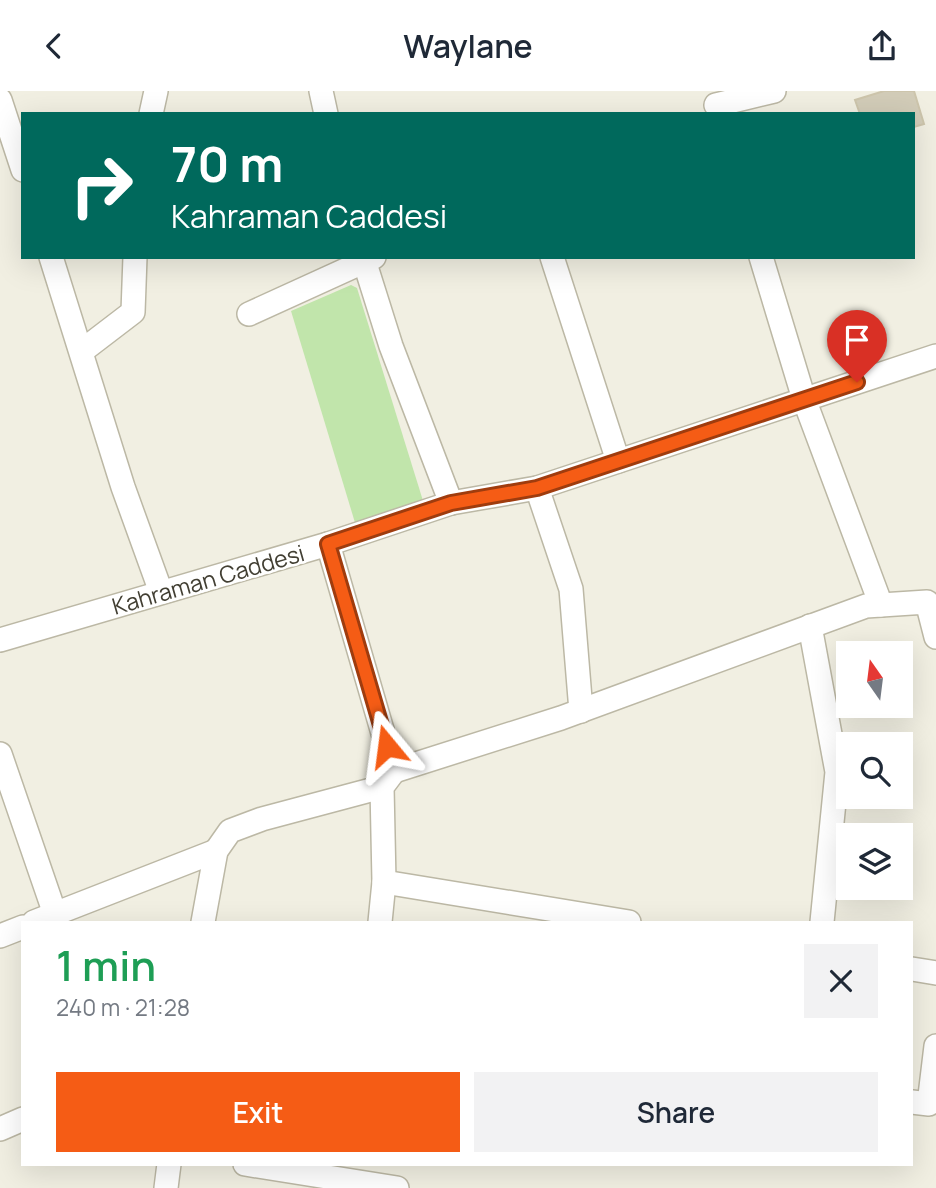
<!DOCTYPE html>
<meta charset="utf-8">
<style>
:root{--surface:#fff;--page:#f2f2f3;--text:#1f2937;--muted:#747a83;--accent:#f55c15}
body{margin:0;font-family:Manrope,sans-serif;background:var(--page);color:var(--text);height:100vh;display:flex;flex-direction:column;font-size:26px;white-space:nowrap}
*{box-sizing:border-box;margin:0}
p{font-size:23px;color:var(--muted)}
.icon{flex:none;width:38px;height:38px;fill:none;stroke:currentColor;stroke-width:2;stroke-linecap:round;stroke-linejoin:round}
.map{position:relative;flex:1;overflow:hidden}
.sheet{position:absolute;left:21px;top:830px;width:892px;height:245px;display:flex;flex-direction:column;background:var(--surface);border-radius:0px;box-shadow:0 7px 28px #0002}
.sheet>*{flex:none}
.banner{position:absolute;left:21px;top:21px;width:894px;height:147px;border-radius:0px;box-shadow:0 7px 28px #0002;background:#00695c;color:#fff;overflow:hidden}
.needle{width:46px;rotate:346deg}
.tools{position:absolute;left:836px;top:550px;display:grid;gap:14px}
.tools a{display:grid;place-items:center;width:77px;height:77px;border-radius:0px;background:var(--surface);box-shadow:0 7px 28px #0002;font-size:35px}
.pin{position:absolute;display:grid;place-items:center;width:60px;height:60px;color:#fff;margin:-72px -30px;border-radius:50% 50% 50% 0;rotate:-45deg;box-shadow:0 0 7px #0007}
.pin .icon{rotate:45deg}
.me{position:absolute;width:77px;margin:-38px;rotate:344deg;stroke-linejoin:round;filter:drop-shadow(0 0 5px #0008)}
.turn{display:flex;align-items:center;gap:24px;height:147px;padding:0 35px;font-size:32px}
.turn .icon{width:91px;height:91px;stroke-width:2.5}
.turn b{display:block;font-size:49px;line-height:60px}
.round{display:grid;place-items:center;flex:none;width:74px;height:74px;border-radius:0px;background:var(--page)}
.headline{display:flex;align-items:center;justify-content:space-between;height:119px;padding:0 35px}
h1{font-size:42px;font-weight:600;line-height:52px;color:#1e9e55}
.cta{display:flex;gap:14px;margin-top:auto;padding:14px 35px}
.cta a{flex:1;height:80px;border-radius:0px;background:var(--accent);color:#fff;font-size:28px;font-weight:600;line-height:80px;text-align:center}
.cta a+a{background:var(--page);color:var(--text)}
header{display:flex;justify-content:space-between;align-items:center;height:91px;padding:0 35px;background:var(--surface);font-size:32px;font-weight:600}
.map>svg:first-child{display:block}
.green{fill:#c1e5ab}
.building{fill:#d2ccb8;stroke:#cdc5ac;stroke-width:2}
.lines{fill:none;stroke-linecap:round;stroke-linejoin:round}
.minor-casing{stroke:#bcb8a5;stroke-width:26}
.minor{stroke:#fff;stroke-width:23}
.route-casing{stroke:#9f3c0e;stroke-width:18}
.route{stroke:#f55c15;stroke-width:12}
.labels{text-anchor:middle;dominant-baseline:central;stroke-width:5;stroke-linejoin:round;paint-order:stroke}
.street-label{font-size:23px;fill:#423f33;stroke:#fff}
</style>
<header><svg class="icon" aria-label="back" viewBox="0 0 24 24"><path d="M15 5l-7 7 7 7"/></svg>Waylane<svg class="icon" aria-label="share" viewBox="0 0 24 24"><path d="M12 15V3M7 8l5-5 5 5M5 13v7h14v-7"/></svg></header>
<div class="map">
<svg width="936" height="1097" viewBox="0 0 936 1097">
<rect width="100%" height="100%" fill="#f1efe2"/>
<polygon class="green" points="351,194 357,197 424,413 356,435 291,220"/>
<polygon class="building" points="884,0 914,0 924,33 914,36 914,23 860,23 855,9"/>
<g class="lines">
<g class="minor-casing">
<g id="minor">
<polyline points="321,0 326,23"/>
<polyline points="0,9 23,79"/>
<polyline points="716,14 774,0"/>
<polyline points="151,23 156,0"/>
<polyline points="51,166 123,396 161,501"/>
<polyline points="363,166 391,255 451,412"/>
<polyline points="552,166 618,370"/>
<polyline points="761,166 804,308 881,514"/>
<polyline points="249,223 374,166"/>
<polyline points="82,260 133,221 135,166"/>
<polyline points="537,397 571,498 581,620"/>
<polyline points="328,453 394,680 382,696 384,791 380,831"/>
<polyline points="810,535 837,681 822,831"/>
<polyline points="0,549 328,453 451,412 537,397 936,265"/>
<polyline points="0,663 55,823"/>
<polyline points="394,680 561,627 866,515 927,511 936,546"/>
<polyline points="384,791 629,831"/>
<polyline points="34,831 216,760"/>
<polyline points="203,831 216,760 230,740 262,728 382,696"/>
<polyline points="0,845 23,836"/>
<polyline points="912,878 936,882"/>
<polyline points="912,1011 929,1013 936,955"/>
<polyline points="0,1038 23,1028"/>
<polyline points="245,1073 397,1097"/>
<polyline points="166,1097 169,1073"/>
</g>
</g>
<use href="#minor" class="minor"/>
</g>
<g class="lines">
<g class="route-casing">
<polyline id="route" points="387,655 328,453 451,412 537,397 857,291"/>
</g>
<use href="#route" class="route"/>
</g>
<g class="labels">
<g class="street-label">
<text transform="translate(208 488) rotate(-16)">Kahraman Caddesi</text>
</g>
</g>
</svg>
<div class="tools">
<a><svg class="needle" viewBox="-14 -14 28 28"><path d="M0-13l5 13h-10z" fill="#e53935"/><path d="M0 13l5-13h-10z" fill="#747a83"/></svg></a>
<a><svg class="icon" aria-label="search" viewBox="0 0 24 24"><circle cx="10" cy="10" r="6"/><path d="M15 15l6 6"/></svg></a>
<a><svg class="icon" aria-label="layers" viewBox="0 0 24 24"><path d="M12 4l9 5-9 5-9-5zM3 14l9 5 9-5"/></svg></a>
</div>
<div class="pin" style="left:857px;top:291px;background:#d93025"><svg class="icon" aria-label="arrive" viewBox="0 0 24 24"><path d="M6 21V4h12l-3 4 3 4H6"/></svg></div>
<svg class="me" style="left:387px;top:655px" viewBox="-20 -20 40 40"><path d="M0-17L14 15 0 8-14 15z" fill="#f55c15" stroke="#fff" stroke-width="4"/></svg>
<div class="banner">
<div class="turn"><svg class="icon" aria-label="right" viewBox="0 0 24 24"><path d="M7 20v-9h11M14 6l5 5-5 5"/></svg><div><b>70 m</b>Kahraman Caddesi</div></div>
</div>
<section class="sheet">
<div class="headline"><div><h1>1 min</h1><p>240 m · 21:28</p></div><a class="round"><svg class="icon" aria-label="close" viewBox="0 0 24 24"><path d="M6 6l12 12M18 6L6 18"/></svg></a></div>
<div class="cta"><a>Exit</a><a>Share</a></div>
</section>
</div>
